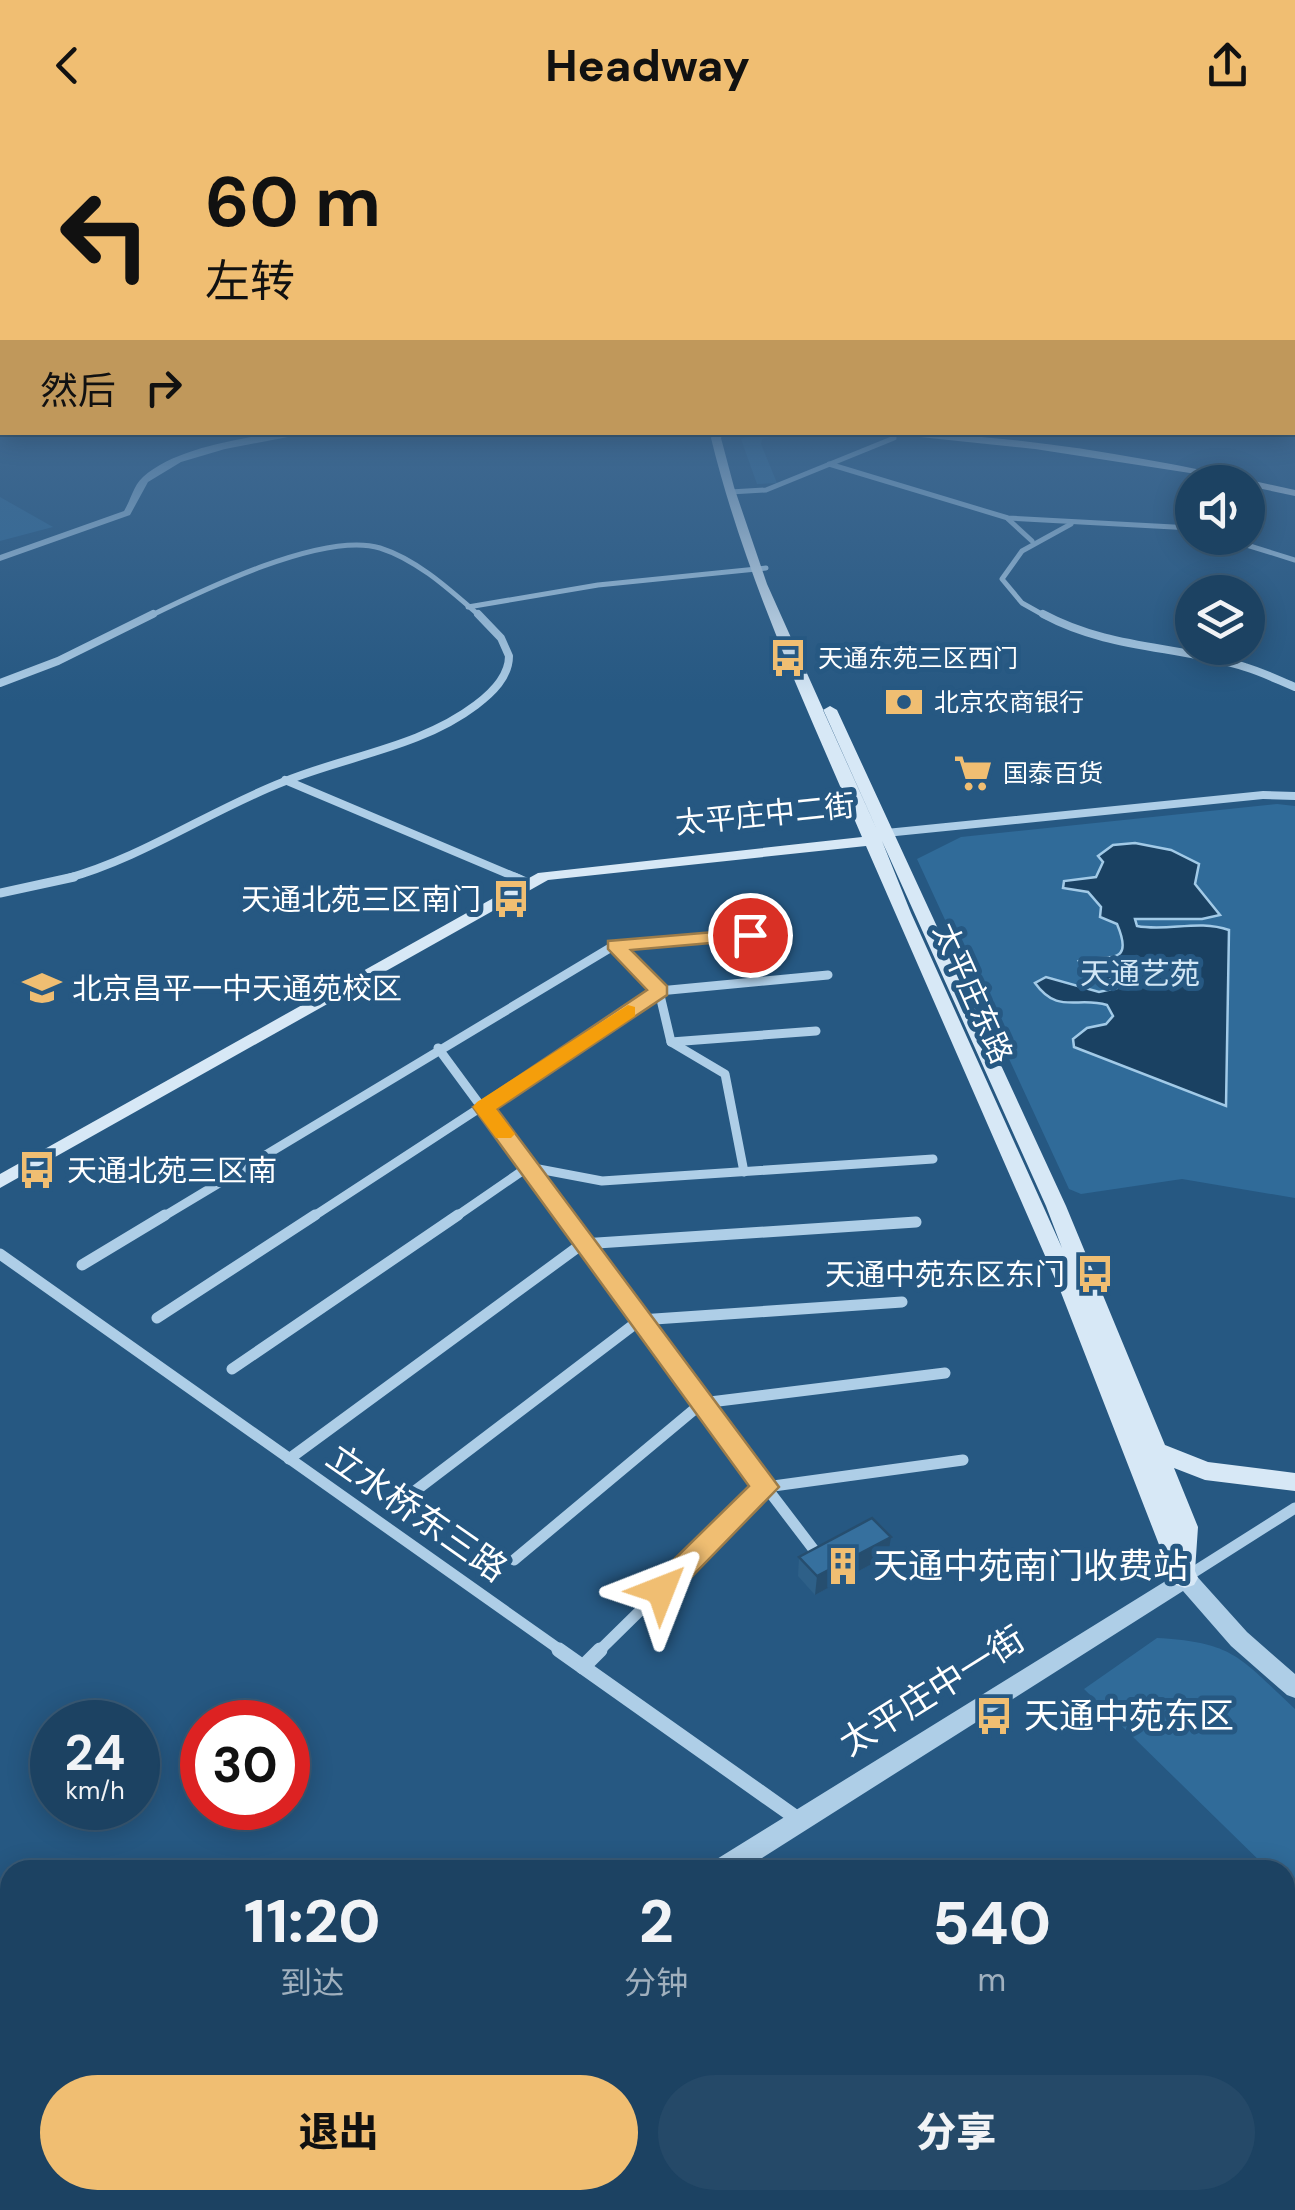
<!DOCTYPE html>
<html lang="zh">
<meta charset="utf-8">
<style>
:root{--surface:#1c4262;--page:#254968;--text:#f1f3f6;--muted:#a0b0be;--line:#3a5b77;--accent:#f0be72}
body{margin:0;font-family:"DM Sans","Noto Sans SC",sans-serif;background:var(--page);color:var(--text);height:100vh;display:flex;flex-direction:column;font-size:38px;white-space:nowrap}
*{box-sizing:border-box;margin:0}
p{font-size:32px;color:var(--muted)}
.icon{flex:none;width:55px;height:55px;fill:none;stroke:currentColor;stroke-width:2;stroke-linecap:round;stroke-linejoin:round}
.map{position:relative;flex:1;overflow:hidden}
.drawer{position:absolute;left:0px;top:1730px;width:1295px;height:350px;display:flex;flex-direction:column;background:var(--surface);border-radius:30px 30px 0 0;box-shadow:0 5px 25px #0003,0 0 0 2px var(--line)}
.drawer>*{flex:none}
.banner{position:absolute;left:0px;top:0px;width:1295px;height:305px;box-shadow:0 5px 25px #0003,0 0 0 2px var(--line);background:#f0be72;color:#111;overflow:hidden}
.tools{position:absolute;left:1175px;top:335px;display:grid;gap:20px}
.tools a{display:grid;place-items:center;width:90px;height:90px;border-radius:50%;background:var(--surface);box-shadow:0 5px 25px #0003,0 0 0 2px var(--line);font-size:50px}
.speed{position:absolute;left:30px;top:1570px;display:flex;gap:20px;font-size:50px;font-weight:700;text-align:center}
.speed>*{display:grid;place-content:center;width:130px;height:130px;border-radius:50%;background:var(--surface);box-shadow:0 5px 25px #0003,0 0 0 2px var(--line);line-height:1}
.speed small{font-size:25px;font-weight:400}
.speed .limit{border:15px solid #d22;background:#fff;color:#111}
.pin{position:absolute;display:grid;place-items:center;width:85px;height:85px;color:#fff;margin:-42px;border:5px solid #fff;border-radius:50%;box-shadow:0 2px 10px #0007}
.me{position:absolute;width:110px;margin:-55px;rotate:45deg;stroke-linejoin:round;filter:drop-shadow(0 0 8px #0008)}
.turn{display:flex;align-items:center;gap:35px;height:210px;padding:0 40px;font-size:45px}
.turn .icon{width:130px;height:130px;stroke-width:2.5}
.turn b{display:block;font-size:70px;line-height:85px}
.then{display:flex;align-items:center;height:95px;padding:0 40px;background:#0003;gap:20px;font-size:38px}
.eta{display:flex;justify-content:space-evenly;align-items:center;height:170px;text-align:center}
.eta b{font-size:60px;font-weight:800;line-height:70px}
.primary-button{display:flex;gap:20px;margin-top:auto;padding:20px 40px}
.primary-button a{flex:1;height:115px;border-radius:60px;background:var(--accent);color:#111;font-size:40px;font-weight:800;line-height:115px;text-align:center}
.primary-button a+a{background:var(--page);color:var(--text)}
header{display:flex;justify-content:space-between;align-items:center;height:130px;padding:0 40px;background:var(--accent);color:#111;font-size:45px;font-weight:800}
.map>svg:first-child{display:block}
.green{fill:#306b99}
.water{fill:#1a4162;stroke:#a2cae7;stroke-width:2.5}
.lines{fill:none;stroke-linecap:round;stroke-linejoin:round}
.minor-far4{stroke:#aecee7;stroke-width:5}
.minor-far3{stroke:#aecee7;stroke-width:8}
.minor-far2{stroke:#aecee7;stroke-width:9}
.minor-far1{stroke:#aecee7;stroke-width:11}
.minor{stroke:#aecee7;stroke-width:15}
.tertiary{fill:#aecee7;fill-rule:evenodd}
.secondary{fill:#d7e8f6;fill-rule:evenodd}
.wall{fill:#2e6088}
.shaded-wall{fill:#264e6f}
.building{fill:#36709e;stroke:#264e6f;stroke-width:2.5}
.route{fill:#f0be72;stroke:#9c7c4a;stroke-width:2.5}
.slow{fill:#f59e0b}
.labels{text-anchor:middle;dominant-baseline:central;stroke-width:10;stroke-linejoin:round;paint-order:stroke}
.far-poi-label{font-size:25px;fill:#fff;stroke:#265882;text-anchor:start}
.street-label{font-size:30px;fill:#fff;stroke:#265882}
.poi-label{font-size:30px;fill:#fff;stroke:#265882;text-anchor:end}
.park-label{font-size:30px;fill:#d1e6f5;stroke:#265882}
.near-street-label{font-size:35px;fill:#fff;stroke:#265882}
.near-poi-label{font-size:35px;fill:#fff;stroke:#265882;text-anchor:start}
</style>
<header><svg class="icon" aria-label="back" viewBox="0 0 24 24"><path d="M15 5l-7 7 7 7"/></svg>Headway<svg class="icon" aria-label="share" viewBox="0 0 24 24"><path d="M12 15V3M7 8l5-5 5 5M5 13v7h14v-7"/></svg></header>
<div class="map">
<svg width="1295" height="2080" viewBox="0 0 1295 2080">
<rect width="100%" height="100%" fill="#265882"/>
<g class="green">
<polygon points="756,304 782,304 762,309 761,314 777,353 757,354 741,309"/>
<polygon points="0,367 53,397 0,411"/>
<polygon points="1277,674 1295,676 1295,1068 1182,1049 1081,1064 1069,1059 917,729 961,707"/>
<path d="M1157,1508C1235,1512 1241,1529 1295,1579V1751L1285,1747V1740H1269L1084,1559Z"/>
</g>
<path class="water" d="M1135,713L1171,720L1199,734L1195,754L1220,785L1202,789H1135L1137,796C1168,802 1198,789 1229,800L1226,976L1074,917L1073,909L1087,898L1106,894L1113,886L1107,875C1077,866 1058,885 1035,853L1046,847L1099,862L1121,857L1111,849L1101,854L1089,850L1093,846L1079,831C1104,823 1136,839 1117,794L1100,787L1101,777L1088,762L1063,758L1064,751L1096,747L1103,732L1098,726L1113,715Z"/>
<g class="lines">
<g class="minor-far4">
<polyline points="829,334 1008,388 1192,398"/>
<polyline points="730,362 766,360 894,308"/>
<polyline points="1008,389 1032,411"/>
<polyline points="1224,408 1295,430"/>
<polyline points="468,477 598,455 766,438"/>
<path d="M148,487C201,461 323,401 380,418C418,430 451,461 481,487"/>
<polyline points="1047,487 1022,473 1002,449 1022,421 1071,394"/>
</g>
<g class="minor-far3">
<path d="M1043,484C1110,520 1176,515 1245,537C1262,542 1278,550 1295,557"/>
<polyline points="0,553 58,531 153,484"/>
<polyline points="285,650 520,749"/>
<path d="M65,749C142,728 209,681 283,652C346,626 421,617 476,575C492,563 509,547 509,526L501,508L478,484"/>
</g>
<g class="minor-far2">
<polyline points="514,747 528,753"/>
<polyline points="0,763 74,747"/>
<polyline points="615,815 659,861 671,912 816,901"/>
<polyline points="671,912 725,944 744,1042"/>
<polyline points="438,918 563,1088"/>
<polyline points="161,1088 615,815 783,802"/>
<polyline points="311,1088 659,861 828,845"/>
<polyline points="454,1088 528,1037 602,1051 933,1029"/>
</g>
<g class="minor-far1">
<polyline points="582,1114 766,1357 598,1522"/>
<polyline points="582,1114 916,1092"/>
<polyline points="0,1124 563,1522"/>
<polyline points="82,1135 165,1085"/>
<polyline points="157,1188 315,1085"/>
<polyline points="232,1239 458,1085"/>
<polyline points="289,1329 582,1114 561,1085"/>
<polyline points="411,1364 640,1190 902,1172"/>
<polyline points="814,1420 766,1357 963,1330"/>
<polyline points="514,1430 702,1273 945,1243"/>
<polyline points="1186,1447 1295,1378"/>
</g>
<g class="minor">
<polyline points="559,1520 798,1689"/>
<polyline points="583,1537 600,1520"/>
</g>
<g class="tertiary">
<path d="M284,302H314L225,319L181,332L148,352L130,385L0,431V425L124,381C131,370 133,356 143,347C175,318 242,308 284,302Z"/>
<polygon points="344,302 569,302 565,305"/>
<polygon points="1263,661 1295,662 1295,670 1263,669 886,707 879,703 886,699"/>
<polygon points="1185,1439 1193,1442 1247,1502 1295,1544 1295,1568 1287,1565 1231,1516 1183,1461 743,1740 708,1740 712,1732"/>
<polygon points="181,2070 222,2070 218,2080 177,2080"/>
</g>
<g class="secondary">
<path d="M714,302H724L721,308L734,357L767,454L878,702L823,580L830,576L837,580L1066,1076L1165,1315L1208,1332L1295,1343V1361L1205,1350L1174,1338L1198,1397L1195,1441L1198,1448L1194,1455L1185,1458L1176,1455L1172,1448L1060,1160L866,716L548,750L0,1058V1044L538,743L862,707C806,576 745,447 711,308ZM882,711L1046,1076L1062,1118L911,783Z"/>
<path d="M872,302C1015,302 1156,329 1295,360V366L1248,356V352L1035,319Z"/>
</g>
</g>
<polygon class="wall" points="888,1425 815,1465 798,1446 799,1427"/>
<polygon class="shaded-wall" points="891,1407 888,1425 815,1465 817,1446"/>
<polygon class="building" points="872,1388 891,1407 817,1446 799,1427"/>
<linearGradient id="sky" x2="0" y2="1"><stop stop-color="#153048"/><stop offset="0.49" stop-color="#416a92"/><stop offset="1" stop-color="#416a92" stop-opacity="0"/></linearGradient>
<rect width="1295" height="572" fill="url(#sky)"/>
<polygon class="route" points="750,799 759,805 756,809 631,820 667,856 667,865 497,979 779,1357 671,1468 661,1471 651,1468 646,1460 651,1452 749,1356 473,977 647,860 608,819 608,811"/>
<polygon class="slow" points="628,875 635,877 635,886 496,979 515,1004 511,1008 496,1008 473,977 477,972"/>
<defs>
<g id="bus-bare" transform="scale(3)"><path d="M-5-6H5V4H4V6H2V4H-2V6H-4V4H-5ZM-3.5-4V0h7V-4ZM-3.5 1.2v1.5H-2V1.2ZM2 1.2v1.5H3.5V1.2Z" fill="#f0be72" stroke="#265882" stroke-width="2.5" paint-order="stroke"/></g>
<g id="bank-bare" transform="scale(3)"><path d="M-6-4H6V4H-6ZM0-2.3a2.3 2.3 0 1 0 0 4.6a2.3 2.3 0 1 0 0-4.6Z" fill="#f0be72" stroke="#265882" stroke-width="2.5" paint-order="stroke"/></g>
<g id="supermarket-bare" transform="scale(3)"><path d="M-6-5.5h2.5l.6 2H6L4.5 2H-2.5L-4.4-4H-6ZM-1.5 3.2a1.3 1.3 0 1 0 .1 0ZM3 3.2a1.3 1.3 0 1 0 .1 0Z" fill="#f0be72" stroke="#265882" stroke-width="2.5" paint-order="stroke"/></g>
<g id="school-bare" transform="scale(3)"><path d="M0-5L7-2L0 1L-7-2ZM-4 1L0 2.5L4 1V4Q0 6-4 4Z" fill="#f0be72" stroke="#265882" stroke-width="2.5" paint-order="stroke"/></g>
<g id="building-bare" transform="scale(3)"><path d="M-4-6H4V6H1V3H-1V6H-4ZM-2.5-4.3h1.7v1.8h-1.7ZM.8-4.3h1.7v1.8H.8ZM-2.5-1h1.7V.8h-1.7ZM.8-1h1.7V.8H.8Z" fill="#f0be72" stroke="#265882" stroke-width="2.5" paint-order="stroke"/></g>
</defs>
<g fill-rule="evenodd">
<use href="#bus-bare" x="788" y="528"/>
<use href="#bank-bare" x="904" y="572"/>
<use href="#supermarket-bare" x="973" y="643"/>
<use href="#bus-bare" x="511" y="769"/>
<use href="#school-bare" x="42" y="858"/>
<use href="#bus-bare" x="37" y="1040"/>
<use href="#bus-bare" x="1095" y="1144"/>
<use href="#building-bare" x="843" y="1436"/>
<use href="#bus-bare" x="994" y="1586"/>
</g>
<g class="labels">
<g class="far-poi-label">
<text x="818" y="528">天通东苑三区西门</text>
<text x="934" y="572">北京农商银行</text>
<text x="1003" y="643">国泰百货</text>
</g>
<g class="street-label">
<text transform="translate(765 684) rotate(-6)">太平庄中二街</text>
<text transform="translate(973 863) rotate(66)">太平庄东路</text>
</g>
<g class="poi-label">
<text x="481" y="769">天通北苑三区南门</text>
<text x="72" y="858" text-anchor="start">北京昌平一中天通苑校区</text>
<text x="67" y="1040" text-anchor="start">天通北苑三区南</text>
<text x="1065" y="1144">天通中苑东区东门</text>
</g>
<g class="park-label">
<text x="1140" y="843">天通艺苑</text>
</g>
<g class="near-street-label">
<text transform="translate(417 1383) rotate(35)">立水桥东三路</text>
<text transform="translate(932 1561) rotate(-32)">太平庄中一街</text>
</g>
<g class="near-poi-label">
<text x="873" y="1436">天通中苑南门收费站</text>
<text x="1024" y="1586">天通中苑东区</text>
</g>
</g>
</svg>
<div class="tools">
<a><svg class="icon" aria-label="sound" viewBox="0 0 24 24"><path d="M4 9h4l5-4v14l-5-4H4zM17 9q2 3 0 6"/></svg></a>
<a><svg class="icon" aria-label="layers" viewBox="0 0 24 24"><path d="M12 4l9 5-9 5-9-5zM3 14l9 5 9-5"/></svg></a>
</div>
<div class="speed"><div>24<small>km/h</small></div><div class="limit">30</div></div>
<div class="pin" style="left:750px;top:805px;background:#d93025"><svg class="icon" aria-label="arrive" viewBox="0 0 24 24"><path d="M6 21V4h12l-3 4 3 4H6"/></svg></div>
<svg class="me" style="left:661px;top:1460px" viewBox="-20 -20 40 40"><path d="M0-17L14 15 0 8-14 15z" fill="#f0be72" stroke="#fff" stroke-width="4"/></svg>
<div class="banner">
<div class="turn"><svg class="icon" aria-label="left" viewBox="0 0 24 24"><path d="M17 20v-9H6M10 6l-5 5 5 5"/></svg><div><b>60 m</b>左转</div></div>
<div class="then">然后<svg class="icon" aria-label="right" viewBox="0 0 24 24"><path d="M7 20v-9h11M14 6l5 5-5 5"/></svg></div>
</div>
<section class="drawer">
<div class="eta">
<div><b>11:20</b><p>到达</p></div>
<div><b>2</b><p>分钟</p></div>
<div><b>540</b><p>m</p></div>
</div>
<div class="primary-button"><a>退出</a><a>分享</a></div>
</section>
</div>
